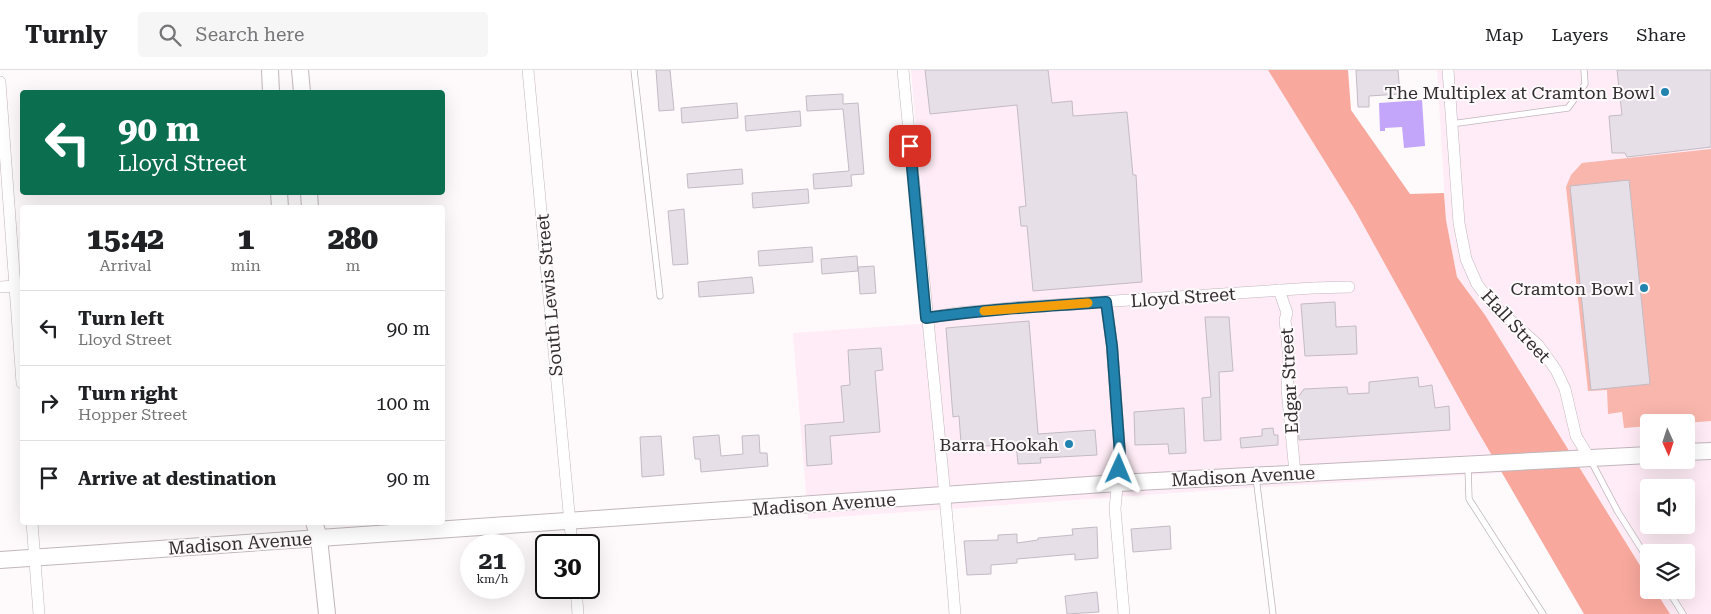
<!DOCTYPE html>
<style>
:root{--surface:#fff;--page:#f6f6f6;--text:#202124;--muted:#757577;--line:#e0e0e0}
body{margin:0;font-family:"Roboto Serif",serif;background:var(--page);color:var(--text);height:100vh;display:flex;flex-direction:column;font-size:19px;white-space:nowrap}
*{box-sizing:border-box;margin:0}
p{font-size:16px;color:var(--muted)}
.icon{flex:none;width:28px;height:28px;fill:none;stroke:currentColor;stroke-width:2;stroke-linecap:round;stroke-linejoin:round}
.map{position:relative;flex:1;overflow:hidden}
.side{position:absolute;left:20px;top:135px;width:425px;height:320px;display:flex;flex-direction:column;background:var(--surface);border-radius:5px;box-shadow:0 5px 20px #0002}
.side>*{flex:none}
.hud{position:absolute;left:20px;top:20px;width:425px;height:105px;border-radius:5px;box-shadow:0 5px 20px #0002;background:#0b6e4f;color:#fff;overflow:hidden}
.needle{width:32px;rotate:177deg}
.controls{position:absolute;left:1640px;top:344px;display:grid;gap:10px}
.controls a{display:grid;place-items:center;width:55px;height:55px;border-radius:5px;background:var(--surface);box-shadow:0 5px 20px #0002;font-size:25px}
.speed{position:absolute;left:460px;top:464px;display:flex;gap:10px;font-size:25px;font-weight:700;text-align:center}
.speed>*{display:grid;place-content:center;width:65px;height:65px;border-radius:50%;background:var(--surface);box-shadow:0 5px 20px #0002;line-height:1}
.speed small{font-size:12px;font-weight:400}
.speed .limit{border:2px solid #111;border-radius:8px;background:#fff;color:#111}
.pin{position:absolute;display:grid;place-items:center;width:42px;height:42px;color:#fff;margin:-21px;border-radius:10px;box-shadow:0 2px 8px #0006}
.me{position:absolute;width:55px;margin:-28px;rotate:1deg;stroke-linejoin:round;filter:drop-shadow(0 0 4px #0008)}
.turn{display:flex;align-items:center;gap:18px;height:105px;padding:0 15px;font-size:22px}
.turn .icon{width:65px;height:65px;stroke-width:2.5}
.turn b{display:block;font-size:35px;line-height:42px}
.eta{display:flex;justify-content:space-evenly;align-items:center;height:85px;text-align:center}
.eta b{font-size:30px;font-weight:800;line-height:35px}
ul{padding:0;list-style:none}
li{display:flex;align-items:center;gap:15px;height:75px;padding:0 15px;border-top:1px solid var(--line)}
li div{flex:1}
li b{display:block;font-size:19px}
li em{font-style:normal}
header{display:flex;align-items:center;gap:30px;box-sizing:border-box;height:70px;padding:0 25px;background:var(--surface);border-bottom:1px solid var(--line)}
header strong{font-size:24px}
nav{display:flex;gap:28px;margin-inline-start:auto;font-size:18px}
.search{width:350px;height:45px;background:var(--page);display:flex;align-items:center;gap:12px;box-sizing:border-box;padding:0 18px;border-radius:5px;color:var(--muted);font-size:19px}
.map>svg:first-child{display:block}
.built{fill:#ffecf6;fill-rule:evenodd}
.green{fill:#f8b6ac}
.forest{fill:#f8a89d}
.water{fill:#c3a6fa}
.building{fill:#e7dfe8;stroke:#c3bbc4}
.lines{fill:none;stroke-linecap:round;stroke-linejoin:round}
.lane-casing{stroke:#c1b6bc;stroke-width:7}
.street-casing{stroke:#c1b6bc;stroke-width:12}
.secondary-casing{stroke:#c1b6bc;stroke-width:18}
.lane{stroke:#fff;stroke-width:5.5}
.street{stroke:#fff;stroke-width:11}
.secondary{stroke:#fff;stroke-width:16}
.route-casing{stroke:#155571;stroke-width:12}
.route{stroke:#2183ae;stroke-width:9}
.slow{stroke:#f59e0b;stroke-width:9}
.poi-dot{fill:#2183ae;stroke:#fefafc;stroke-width:2}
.labels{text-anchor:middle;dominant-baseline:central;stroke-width:4;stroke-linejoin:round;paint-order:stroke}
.poi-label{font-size:18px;fill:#322e30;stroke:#fefafc;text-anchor:end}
.street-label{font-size:18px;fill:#322e30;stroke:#fefafc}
</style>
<header>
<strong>Turnly</strong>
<div class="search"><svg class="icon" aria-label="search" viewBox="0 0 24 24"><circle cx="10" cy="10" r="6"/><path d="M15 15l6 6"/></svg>Search here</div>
<nav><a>Map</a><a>Layers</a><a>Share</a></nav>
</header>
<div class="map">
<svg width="1711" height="544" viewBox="0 0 1711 544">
<rect width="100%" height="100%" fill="#fefafc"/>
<g class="built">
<polygon points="911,0 1268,0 1355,140 1502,403 1231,419 808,449 793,263 933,253"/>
<path d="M1437,0H1711V544H1670L1655,520H1686V482H1649V510L1485,245L1457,207L1446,150ZM1649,352H1686V390H1649ZM1649,418H1686V455H1649Z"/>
</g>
<polygon class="green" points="1711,79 1711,351 1686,353 1649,352 1649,356 1624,358 1622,342 1608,344 1607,320 1588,321 1566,117 1571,105 1582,93"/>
<polygon class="forest" points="1268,0 1348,0 1351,40 1410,124 1444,123 1446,150 1457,207 1485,245 1649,510 1649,520 1655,520 1670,544 1584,544 1469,346 1355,140"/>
<polygon class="water" points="1422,30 1425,76 1404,78 1402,57 1385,58 1385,61 1380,61 1379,33"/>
<g class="building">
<polygon points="656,0 670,0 674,40 659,41"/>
<polygon points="925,0 1048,0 1052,33 1072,31 1073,46 1127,42 1133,105 1136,105 1142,212 1033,221 1027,156 1021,156 1019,137 1026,136 1017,35 930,44"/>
<polygon points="1356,0 1398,0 1400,24 1369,26 1369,37 1358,37"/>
<polygon points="1617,0 1711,0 1711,77 1627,87 1625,83 1612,83 1609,46 1622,45"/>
<polygon points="843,24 843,34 858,33 864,104 851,105 852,116 814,119 813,104 849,101 843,39 807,41 806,26"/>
<polygon points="737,33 738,48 682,53 681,38"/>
<polygon points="800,41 801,56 746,61 745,46"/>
<polygon points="742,99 743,114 688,118 687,104"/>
<polygon points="1629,110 1650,314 1591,320 1570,116"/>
<polygon points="808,119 809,133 753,138 752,123"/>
<polygon points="684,139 688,194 673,195 668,141"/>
<polygon points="812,177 813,192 759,196 758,181"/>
<polygon points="857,186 858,201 822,204 821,189"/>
<polygon points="874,196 876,223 860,224 858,197"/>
<polygon points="752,207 754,223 699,227 698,212"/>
<polygon points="1335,232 1336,257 1356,256 1357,284 1305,286 1301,234"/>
<polygon points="1205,247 1229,247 1233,301 1219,302 1221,370 1204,371 1202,328 1211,327"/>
<polygon points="1029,251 1038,364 1095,360 1097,385 1040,388 1041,393 1018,394 1016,374 971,377 971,373 961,373 959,346 953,347 946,258"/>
<polygon points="881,278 883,300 875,301 880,362 830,366 832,394 807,396 805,355 844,352 841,316 850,315 848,280"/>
<polygon points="1418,307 1419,317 1432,315 1435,338 1449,336 1450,360 1299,370 1296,330 1304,319 1347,317 1348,324 1369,323 1369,312"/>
<polygon points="1184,338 1186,383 1169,384 1168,374 1135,375 1134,342"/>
<polygon points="1273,358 1274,365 1278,365 1278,375 1241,378 1240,368 1262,366 1262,359"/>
<polygon points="719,365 721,386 743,384 742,366 759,365 760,383 767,383 768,396 701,402 700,389 695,389 693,367"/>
<polygon points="661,366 664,405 642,407 640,367"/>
<polygon points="1170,456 1171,479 1133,482 1131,459"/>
<polygon points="1097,457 1098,488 1075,490 1075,484 1017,489 1017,493 991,495 991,504 967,505 964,471 998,470 998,465 1017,464 1017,473 1038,470 1038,468 1073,465 1072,459"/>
<polygon points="1097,522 1099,542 1067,544 1065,526"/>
</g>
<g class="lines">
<g class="lane-casing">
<g id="lane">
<polyline points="634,0 660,226"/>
<polyline points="1451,54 1568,38 1585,14 1584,0"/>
<polyline points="1591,391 1618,442 1649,491"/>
<polyline points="1468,396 1469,429 1543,544"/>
<polyline points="1256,407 1273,544"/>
<polyline points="1668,520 1683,544"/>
</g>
</g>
<g class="street-casing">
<g id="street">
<polyline points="528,0 572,475"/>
<path d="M903,0C920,181 941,362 955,544"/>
<polyline points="1448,0 1459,153 1466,189 1477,214 1492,234 1538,275 1556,300 1565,319 1576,366 1590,389"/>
<polyline points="0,12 22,313"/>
<polyline points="0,217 16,216"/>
<polyline points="1279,220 1287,243 1285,250 1289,289 1287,319 1295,403"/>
<polyline points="1106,232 1112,276 1120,385 1115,439 1124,544"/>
<polyline points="926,248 957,243 1022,237 1313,218 1349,217"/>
<polyline points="32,452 39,544"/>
<polyline points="576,518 578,544"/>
</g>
</g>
<g class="secondary-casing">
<g id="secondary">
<polyline points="270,0 271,22"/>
<polyline points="300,0 302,22"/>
<polyline points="279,122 280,138"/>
<polyline points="309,122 310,138"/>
<polyline points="1686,382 1711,381"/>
<polyline points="314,452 319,468 327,544"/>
<polyline points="0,490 1118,413 1649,385"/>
</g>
</g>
<use href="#lane" class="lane"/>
<use href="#street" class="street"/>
<use href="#secondary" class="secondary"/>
</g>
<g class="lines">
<g class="route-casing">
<path id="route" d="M910,76L926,248C986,239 1046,236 1106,232L1112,276L1120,385L1119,399"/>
</g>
<use href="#route" class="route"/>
<polyline class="slow" points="984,241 1088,233"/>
</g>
<g class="poi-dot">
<circle cx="1665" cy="22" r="5"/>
<circle cx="1644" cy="218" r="5"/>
<circle cx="1069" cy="374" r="5"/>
</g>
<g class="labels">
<g class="poi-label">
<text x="1655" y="22">The Multiplex at Cramton Bowl</text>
<text x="1634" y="218">Cramton Bowl</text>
<text x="1059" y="374">Barra Hookah</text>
</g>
<g class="street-label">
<text transform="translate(549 225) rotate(-95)">South Lewis Street</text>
<text transform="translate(1183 227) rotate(-4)">Lloyd Street</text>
<text transform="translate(1516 256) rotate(47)">Hall Street</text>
<text transform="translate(1289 311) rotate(-93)">Edgar Street</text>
<text transform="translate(1243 406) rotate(-3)">Madison Avenue</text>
<text transform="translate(824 434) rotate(-4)">Madison Avenue</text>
<text transform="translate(240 473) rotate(-4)">Madison Avenue</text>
</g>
</g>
</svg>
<div class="controls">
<a><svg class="needle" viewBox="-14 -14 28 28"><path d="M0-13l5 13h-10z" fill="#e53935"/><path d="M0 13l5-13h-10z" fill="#757577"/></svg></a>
<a><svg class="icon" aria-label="sound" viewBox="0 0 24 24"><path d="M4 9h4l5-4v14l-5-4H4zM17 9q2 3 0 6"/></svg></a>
<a><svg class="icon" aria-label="layers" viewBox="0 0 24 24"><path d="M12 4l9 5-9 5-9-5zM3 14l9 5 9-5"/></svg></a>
</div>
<div class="speed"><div>21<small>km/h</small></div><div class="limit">30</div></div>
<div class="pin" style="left:910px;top:76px;background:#d93025"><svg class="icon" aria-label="arrive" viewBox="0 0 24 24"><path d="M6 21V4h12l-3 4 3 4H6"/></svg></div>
<svg class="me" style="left:1119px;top:399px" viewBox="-20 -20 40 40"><path d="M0-17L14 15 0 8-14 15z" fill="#2183ae" stroke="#fff" stroke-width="4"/></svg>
<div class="hud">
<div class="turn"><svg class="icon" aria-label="left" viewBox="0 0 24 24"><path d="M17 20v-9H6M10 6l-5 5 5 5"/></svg><div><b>90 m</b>Lloyd Street</div></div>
</div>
<section class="side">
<div class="eta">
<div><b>15:42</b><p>Arrival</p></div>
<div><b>1</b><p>min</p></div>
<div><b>280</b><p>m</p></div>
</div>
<ul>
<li><svg class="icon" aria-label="left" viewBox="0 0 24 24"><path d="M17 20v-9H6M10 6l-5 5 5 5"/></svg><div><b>Turn left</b><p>Lloyd Street</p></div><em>90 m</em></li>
<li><svg class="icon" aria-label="right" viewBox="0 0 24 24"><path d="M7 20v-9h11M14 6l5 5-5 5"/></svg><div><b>Turn right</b><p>Hopper Street</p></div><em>100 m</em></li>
<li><svg class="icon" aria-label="arrive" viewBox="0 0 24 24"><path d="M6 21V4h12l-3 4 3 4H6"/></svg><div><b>Arrive at destination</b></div><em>90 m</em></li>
</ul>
</section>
</div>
